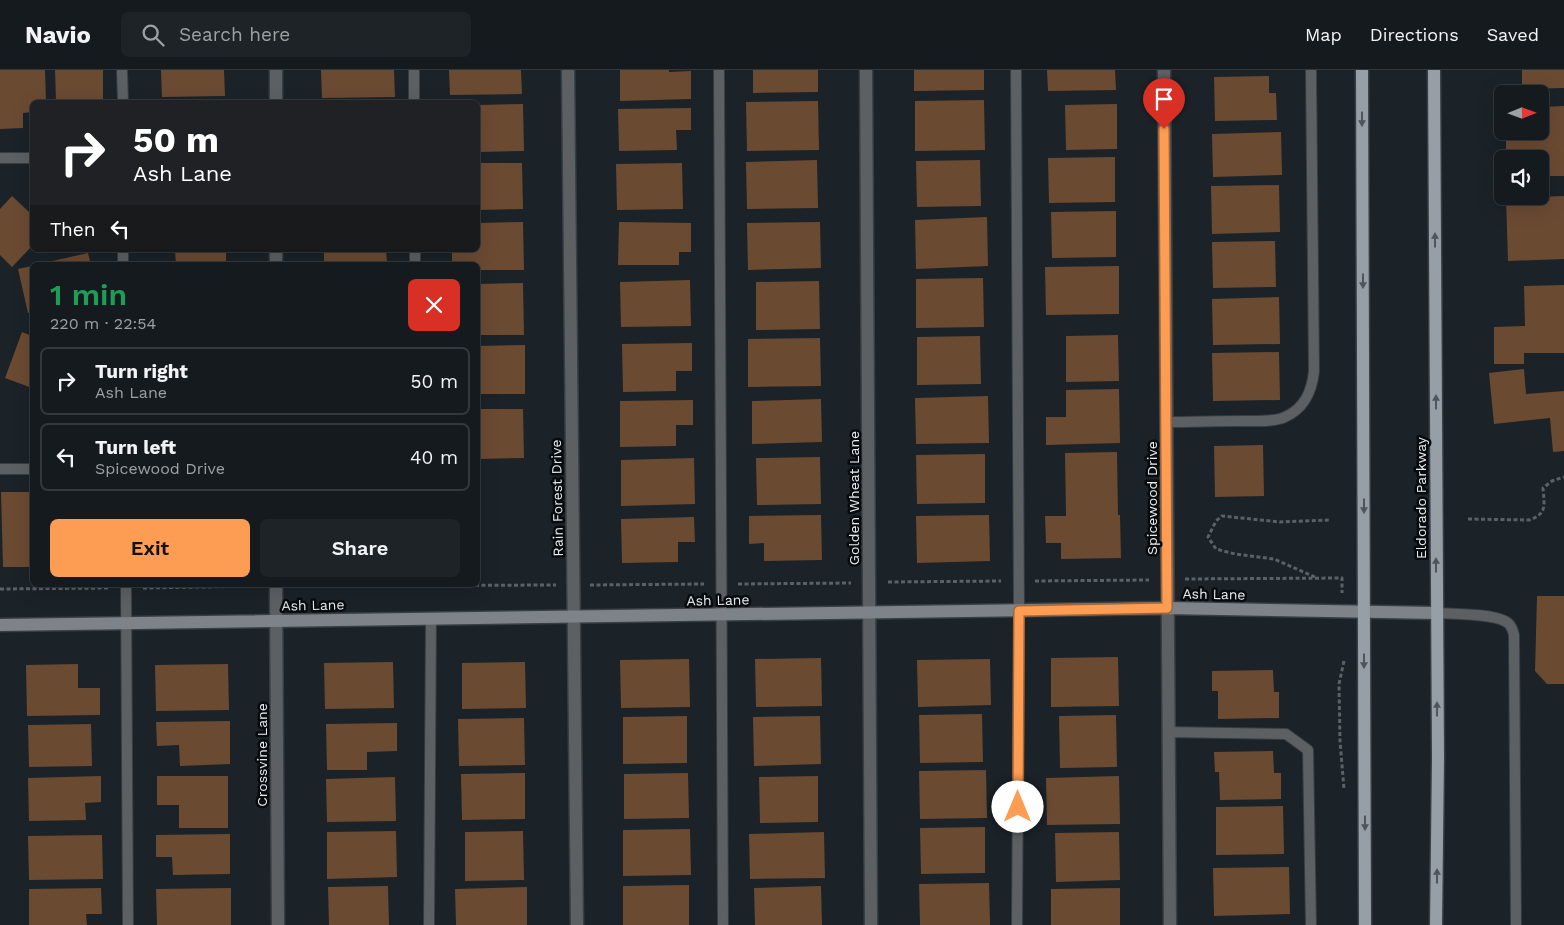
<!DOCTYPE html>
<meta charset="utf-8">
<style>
:root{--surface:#141a1e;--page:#1d2327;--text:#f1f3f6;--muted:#9da1a4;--line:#33383c;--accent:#fc9d53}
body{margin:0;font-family:"Work Sans",sans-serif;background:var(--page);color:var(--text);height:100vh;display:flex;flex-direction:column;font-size:19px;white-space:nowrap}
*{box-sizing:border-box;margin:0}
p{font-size:16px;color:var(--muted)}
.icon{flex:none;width:28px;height:28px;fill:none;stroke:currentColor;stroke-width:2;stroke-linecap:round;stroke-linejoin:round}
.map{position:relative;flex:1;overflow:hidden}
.sheet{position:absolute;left:30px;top:192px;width:450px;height:325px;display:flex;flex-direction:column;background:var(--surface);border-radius:8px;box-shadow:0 5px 20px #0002,0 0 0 1px var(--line)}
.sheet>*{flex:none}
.top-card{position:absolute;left:30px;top:30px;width:450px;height:152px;border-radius:8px;box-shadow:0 5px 20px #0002,0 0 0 1px var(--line);background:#202124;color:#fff;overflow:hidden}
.needle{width:32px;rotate:89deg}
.fabs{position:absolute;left:1494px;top:15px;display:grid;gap:10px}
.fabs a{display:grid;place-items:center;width:55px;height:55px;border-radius:8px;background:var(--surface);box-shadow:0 5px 20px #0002,0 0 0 1px var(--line);font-size:25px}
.pin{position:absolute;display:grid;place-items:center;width:42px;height:42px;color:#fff;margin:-51px -21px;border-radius:50% 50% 50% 0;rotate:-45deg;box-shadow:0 0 5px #0007}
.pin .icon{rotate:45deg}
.me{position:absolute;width:55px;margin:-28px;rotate:0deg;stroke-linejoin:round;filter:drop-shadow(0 0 4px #0008)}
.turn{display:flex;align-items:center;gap:18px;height:105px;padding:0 20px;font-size:22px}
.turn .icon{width:65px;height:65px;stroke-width:2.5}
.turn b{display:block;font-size:35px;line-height:42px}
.then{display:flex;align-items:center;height:48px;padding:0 20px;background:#0003;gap:10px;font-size:19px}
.round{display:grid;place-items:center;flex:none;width:52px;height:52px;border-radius:8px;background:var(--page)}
.headline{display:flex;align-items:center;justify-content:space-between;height:85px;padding:0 20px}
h1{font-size:30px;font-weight:600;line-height:38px;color:#1e9e55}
.button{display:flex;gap:10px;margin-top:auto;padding:10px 20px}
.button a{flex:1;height:58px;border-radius:8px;background:var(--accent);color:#111;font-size:20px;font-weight:600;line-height:58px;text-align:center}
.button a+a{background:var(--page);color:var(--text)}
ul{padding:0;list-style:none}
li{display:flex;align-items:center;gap:15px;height:68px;margin:0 10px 8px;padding:0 10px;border:2px solid var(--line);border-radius:8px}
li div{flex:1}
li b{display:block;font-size:19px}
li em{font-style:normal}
header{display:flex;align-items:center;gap:30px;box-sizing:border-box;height:70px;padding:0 25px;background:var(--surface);border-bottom:1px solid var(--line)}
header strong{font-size:24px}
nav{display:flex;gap:28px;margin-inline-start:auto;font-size:18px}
.search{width:350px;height:45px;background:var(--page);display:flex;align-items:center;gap:12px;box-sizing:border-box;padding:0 18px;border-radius:8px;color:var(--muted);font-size:19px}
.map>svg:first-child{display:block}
.building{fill:#6b4a32}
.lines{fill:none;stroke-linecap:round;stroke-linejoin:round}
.lane-casing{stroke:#373e44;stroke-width:12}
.street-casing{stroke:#373e44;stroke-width:15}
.secondary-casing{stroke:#373e44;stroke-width:15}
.primary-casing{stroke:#373e44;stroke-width:15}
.path{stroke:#5b6267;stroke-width:3;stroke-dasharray:4 2.5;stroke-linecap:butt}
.lane{stroke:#5c6063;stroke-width:10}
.street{stroke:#5c6063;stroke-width:12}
.secondary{stroke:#7d8388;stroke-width:12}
.primary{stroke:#969fa5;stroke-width:12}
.oneway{fill:#4f555a}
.route-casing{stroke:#a46636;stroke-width:12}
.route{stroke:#fc9d53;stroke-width:9}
.labels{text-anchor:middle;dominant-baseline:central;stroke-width:5;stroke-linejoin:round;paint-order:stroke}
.street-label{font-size:14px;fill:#e6ebef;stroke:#080b0e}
</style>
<header>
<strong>Navio</strong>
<div class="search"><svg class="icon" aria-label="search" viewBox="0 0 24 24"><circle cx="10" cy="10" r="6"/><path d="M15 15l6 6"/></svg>Search here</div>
<nav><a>Map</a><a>Directions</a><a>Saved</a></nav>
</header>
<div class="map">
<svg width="1564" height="855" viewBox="0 0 1564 855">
<rect width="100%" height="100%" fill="#1b2228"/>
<g class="building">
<polygon points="0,0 45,0 46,32 32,32 32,42 23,43 23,58 0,59"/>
<polygon points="55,0 103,0 103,32 56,32"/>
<polygon points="161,0 224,0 225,26 162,27"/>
<polygon points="321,0 394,0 395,27 322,28"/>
<polygon points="449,0 521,0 522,24 450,25"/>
<polygon points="620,0 669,0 669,2 691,1 691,29 620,31"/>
<polygon points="753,0 818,0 818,22 753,23"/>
<polygon points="914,0 984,0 984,20 914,21"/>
<polygon points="1047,0 1115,0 1116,20 1048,21"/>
<polygon points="1522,0 1564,0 1564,18 1522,19"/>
<polygon points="1269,6 1269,23 1276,23 1277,50 1215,51 1214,7"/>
<polygon points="984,30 985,80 915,81 915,31"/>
<polygon points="818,31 819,80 747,81 746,32"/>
<polygon points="523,34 524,81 478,82 478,35"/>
<polygon points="1117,34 1117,79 1066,80 1065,35"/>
<polygon points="1564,36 1564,106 1540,106 1540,89 1506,89 1506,68 1524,68 1524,61 1540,61 1540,37"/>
<polygon points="691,38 691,60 676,60 677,80 619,81 618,39"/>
<polygon points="1281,62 1282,105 1213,107 1212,64"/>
<polygon points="1115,87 1115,132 1049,133 1048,88"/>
<polygon points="817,90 818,138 747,139 746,92"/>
<polygon points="980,90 981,136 917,137 916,91"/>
<polygon points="478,93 522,93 523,139 478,140"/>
<polygon points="682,93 683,139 617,140 616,94"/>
<polygon points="1279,115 1280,162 1212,164 1211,116"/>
<polygon points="12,126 29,142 32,139 32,176 12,197 0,185 0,139"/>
<polygon points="1564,126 1564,189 1508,191 1506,128"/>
<polygon points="1116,141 1116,187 1052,188 1051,142"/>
<polygon points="987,147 988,196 916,199 915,150"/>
<polygon points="523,152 524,200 478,200 478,195 452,195 452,180 478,180 478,153"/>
<polygon points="619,152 691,153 691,182 679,182 679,195 618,195"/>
<polygon points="820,152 821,198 748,200 747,153"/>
<polygon points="1275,171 1276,217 1213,218 1212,172"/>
<polygon points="175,180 226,180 226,195 176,195"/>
<polygon points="324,180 386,180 387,192 324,193"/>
<polygon points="88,183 91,195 39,195 39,194"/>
<polygon points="32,196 32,242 28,243 18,199"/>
<polygon points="1119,196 1119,244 1046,245 1045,197"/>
<polygon points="983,208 984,257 916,258 916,209"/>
<polygon points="690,210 691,256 621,257 620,212"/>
<polygon points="819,211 820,259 756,260 756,212"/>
<polygon points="523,213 524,265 478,265 478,214"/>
<polygon points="1564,215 1564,283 1524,283 1524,294 1494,294 1494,257 1525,256 1524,216"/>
<polygon points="1279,227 1280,274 1213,275 1212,229"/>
<polygon points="22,262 32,266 32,318 5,308"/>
<polygon points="1118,265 1119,311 1066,312 1066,266"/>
<polygon points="980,266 981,314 917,315 917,267"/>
<polygon points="820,268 821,316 748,317 748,269"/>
<polygon points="692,273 692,301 676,301 676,321 623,322 622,274"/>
<polygon points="525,275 525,324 478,324 478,276"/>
<polygon points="1279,282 1280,330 1213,331 1212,283"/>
<polygon points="1524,299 1526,324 1564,321 1564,381 1553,382 1550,348 1494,354 1489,303"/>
<polygon points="1119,319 1120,373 1046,375 1046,347 1066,347 1066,320"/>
<polygon points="988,326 989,373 916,374 915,328"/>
<polygon points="821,329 822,372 752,374 752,331"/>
<polygon points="693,330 693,355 676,355 676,376 620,377 620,331"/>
<polygon points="478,339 523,339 524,388 478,389"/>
<polygon points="1263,375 1264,426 1215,427 1214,376"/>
<polygon points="1117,382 1118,445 1120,445 1121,488 1061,489 1061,473 1046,473 1045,446 1066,446 1065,383"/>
<polygon points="985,384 985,433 917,434 916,385"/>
<polygon points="820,387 821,434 757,435 756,388"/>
<polygon points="694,388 695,434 621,436 621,390"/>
<polygon points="1,422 32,422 32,497 3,497"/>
<polygon points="821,445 822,490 764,491 764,473 749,474 749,446"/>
<polygon points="989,445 990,491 917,493 916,446"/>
<polygon points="694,447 695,472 678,472 678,492 622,493 621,449"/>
<polygon points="1537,526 1564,526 1564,614 1547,614 1535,601"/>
<polygon points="1118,587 1119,636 1051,637 1051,588"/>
<polygon points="821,588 822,636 756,637 755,589"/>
<polygon points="689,589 690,637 621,638 620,590"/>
<polygon points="990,589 991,635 918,637 917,590"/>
<polygon points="393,592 394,638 325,639 324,593"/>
<polygon points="525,592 526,638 462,639 462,593"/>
<polygon points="78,594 78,618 100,618 100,645 27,646 26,595"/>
<polygon points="228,594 229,640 156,641 155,595"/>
<polygon points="1273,600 1274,622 1279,622 1279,648 1218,649 1218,621 1212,621 1212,601"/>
<polygon points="982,644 983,692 920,693 919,645"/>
<polygon points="1116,645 1117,697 1060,698 1059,646"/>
<polygon points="687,646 687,693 623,694 623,647"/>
<polygon points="820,646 821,694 754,696 753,647"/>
<polygon points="524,648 525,695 459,696 458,649"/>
<polygon points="230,651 230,694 180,696 179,675 157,676 156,652"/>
<polygon points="397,653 397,681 367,682 367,700 327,700 326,654"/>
<polygon points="91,654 92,696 29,697 28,655"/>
<polygon points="1273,681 1274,703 1281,703 1281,729 1220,730 1219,702 1215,702 1214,682"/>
<polygon points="986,700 987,748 920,749 919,701"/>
<polygon points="525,703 525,749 462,750 461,704"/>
<polygon points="688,703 689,748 624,749 624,704"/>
<polygon points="101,706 101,732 85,733 86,750 29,751 28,708"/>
<polygon points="157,706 228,706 228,758 179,758 179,735 157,735"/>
<polygon points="818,706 818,752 760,753 759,707"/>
<polygon points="1119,706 1120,754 1047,755 1046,708"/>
<polygon points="395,707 396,751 327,752 326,709"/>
<polygon points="1283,736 1284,784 1216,785 1216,737"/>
<polygon points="985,757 985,803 921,804 920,758"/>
<polygon points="690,759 691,805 623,806 623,760"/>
<polygon points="396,761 397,807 327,809 327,762"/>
<polygon points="523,761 524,810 465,811 465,762"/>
<polygon points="824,762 825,808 750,809 749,764"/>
<polygon points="1119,762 1120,810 1056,812 1055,763"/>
<polygon points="230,764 230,804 173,805 172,787 156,787 156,765"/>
<polygon points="102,765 103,809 29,810 28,766"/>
<polygon points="1289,797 1290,844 1214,846 1213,798"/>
<polygon points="989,813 990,855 920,855 919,814"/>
<polygon points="689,815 689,855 623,855 623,816"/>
<polygon points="388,816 389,855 329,855 328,817"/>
<polygon points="821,816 822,855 755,855 754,818"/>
<polygon points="527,817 527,855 456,855 455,819"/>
<polygon points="101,818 102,844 86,844 87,855 29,855 29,819"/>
<polygon points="231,818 231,855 157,855 156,819"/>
<polygon points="1120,818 1120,855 1051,855 1051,819"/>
</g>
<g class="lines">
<g class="lane-casing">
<g id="lane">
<polyline points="122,0 123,32"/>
<polyline points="414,0 414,32"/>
<polyline points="719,0 723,855"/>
<polyline points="1016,0 1019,541 1017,855"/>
<polyline points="0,88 32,88"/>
<polyline points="123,180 123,195"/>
<polyline points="415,180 415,195"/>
<path d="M1166,352C1192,352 1218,351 1243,351C1255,351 1275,352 1285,347C1305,338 1312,321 1314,301L1311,0"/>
<polyline points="0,399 32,399"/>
<polyline points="126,515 128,855"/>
<path d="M1437,543C1452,544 1499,543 1509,554C1511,556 1513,561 1514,565L1516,855"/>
<polyline points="1168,662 1286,664 1308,680 1311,855"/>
<polyline points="429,855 431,548"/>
</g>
</g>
<g class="street-casing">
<g id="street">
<polyline points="276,0 276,32"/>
<polyline points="568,0 577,855"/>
<polyline points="866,0 871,855"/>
<polyline points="1164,0 1170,855"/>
<polyline points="276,180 276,195"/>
<polyline points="276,515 278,855"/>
</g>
</g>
<g class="secondary-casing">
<polyline id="secondary" points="0,555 1167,538 1437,543"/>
</g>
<g class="primary-casing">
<g id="primary">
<polyline points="1362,0 1365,855"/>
<polyline points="1434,0 1438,688 1436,855"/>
</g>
</g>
<g class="path">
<path d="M1468,449L1529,450C1548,444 1544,434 1543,418L1552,411L1564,407"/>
<polyline points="1315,507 1274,489 1235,484 1216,479 1208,467 1216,451 1222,446 1280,452 1329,450"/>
<polyline points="1185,509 1342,508 1342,523"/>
<polyline points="1035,511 1149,510"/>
<polyline points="888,512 1001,511"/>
<polyline points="738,514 851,513"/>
<polyline points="590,515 704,514"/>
<polyline points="293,516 556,515"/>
<polyline points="143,518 259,516"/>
<polyline points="0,519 109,518"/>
<polyline points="1344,591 1339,614 1340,671 1344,719"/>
</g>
<use href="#lane" class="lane"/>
<use href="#street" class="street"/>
<use href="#secondary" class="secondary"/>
<use href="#primary" class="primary"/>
</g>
<defs><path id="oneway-solid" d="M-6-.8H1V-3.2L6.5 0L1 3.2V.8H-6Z" transform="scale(1.25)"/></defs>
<g class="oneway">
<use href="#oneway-solid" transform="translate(1362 49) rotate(90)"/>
<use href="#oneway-solid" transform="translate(1435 170) rotate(-90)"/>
<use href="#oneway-solid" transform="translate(1363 211) rotate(90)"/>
<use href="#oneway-solid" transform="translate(1436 332) rotate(-90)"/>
<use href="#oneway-solid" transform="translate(1364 436) rotate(90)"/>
<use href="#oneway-solid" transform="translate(1436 495) rotate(-90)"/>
<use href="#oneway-solid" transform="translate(1364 591) rotate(90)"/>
<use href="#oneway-solid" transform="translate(1437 639) rotate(-90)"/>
<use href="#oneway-solid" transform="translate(1365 753) rotate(90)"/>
<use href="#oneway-solid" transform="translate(1437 806) rotate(-90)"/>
</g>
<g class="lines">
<g class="route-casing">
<polyline id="route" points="1018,737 1019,541 1167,538 1164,59"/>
</g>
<use href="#route" class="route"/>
</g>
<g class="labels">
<g class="street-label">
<text transform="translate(557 428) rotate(-91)">Rain Forest Drive</text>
<text transform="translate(854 428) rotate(-90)">Golden Wheat Lane</text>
<text transform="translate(1152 428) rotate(-90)">Spicewood Drive</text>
<text transform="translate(1421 428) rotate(-90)">Eldorado Parkway</text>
<text transform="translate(1214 524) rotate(1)">Ash Lane</text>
<text transform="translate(718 530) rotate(-1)">Ash Lane</text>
<text transform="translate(313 535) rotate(-1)">Ash Lane</text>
<text transform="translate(262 685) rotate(-90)">Crossvine Lane</text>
</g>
</g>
</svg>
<div class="fabs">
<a><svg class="needle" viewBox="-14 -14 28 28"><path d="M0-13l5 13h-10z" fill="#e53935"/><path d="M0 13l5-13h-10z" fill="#9da1a4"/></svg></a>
<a><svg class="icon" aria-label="sound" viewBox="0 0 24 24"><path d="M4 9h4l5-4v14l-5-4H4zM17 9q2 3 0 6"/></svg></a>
</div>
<div class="pin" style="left:1164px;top:59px;background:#d93025"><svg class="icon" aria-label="arrive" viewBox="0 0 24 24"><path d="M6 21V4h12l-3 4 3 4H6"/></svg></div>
<svg class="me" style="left:1018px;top:737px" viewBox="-20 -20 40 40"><circle r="19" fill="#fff"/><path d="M0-13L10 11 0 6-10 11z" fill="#fc9d53"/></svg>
<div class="top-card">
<div class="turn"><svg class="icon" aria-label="right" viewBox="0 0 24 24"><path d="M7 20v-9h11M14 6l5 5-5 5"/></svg><div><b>50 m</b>Ash Lane</div></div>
<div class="then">Then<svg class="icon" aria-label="left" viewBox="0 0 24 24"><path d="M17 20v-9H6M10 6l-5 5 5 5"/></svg></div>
</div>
<section class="sheet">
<div class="headline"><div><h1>1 min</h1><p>220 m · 22:54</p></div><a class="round" style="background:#d93025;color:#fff"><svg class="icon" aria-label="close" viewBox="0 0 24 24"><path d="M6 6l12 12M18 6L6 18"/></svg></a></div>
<ul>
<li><svg class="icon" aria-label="right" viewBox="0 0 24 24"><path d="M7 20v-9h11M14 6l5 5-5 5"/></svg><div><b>Turn right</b><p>Ash Lane</p></div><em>50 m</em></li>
<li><svg class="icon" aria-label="left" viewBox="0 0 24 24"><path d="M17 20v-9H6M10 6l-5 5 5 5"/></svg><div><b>Turn left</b><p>Spicewood Drive</p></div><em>40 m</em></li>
</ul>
<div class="button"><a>Exit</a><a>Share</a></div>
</section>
</div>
